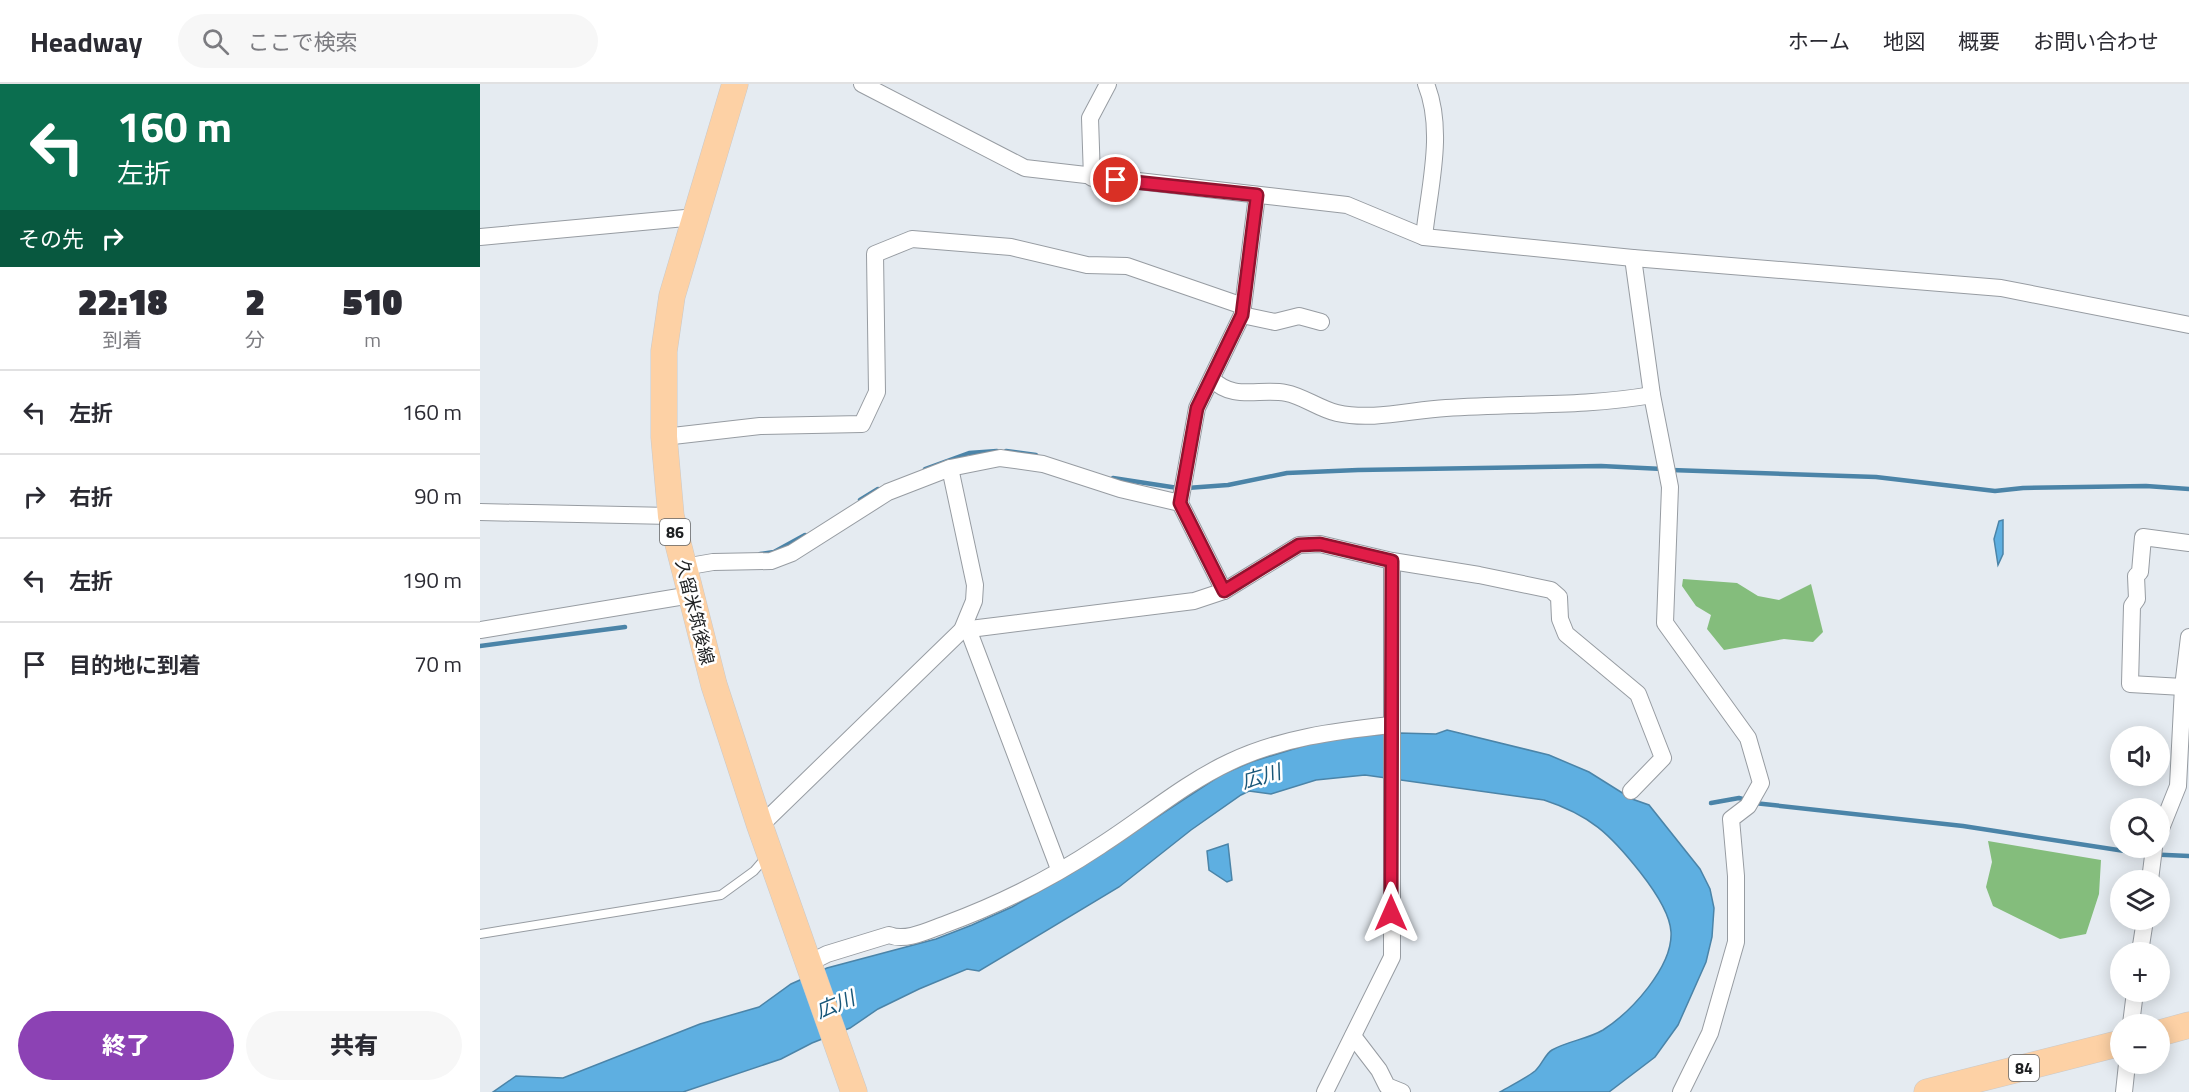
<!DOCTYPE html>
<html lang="ja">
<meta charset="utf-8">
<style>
:root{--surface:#fff;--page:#f7f7f7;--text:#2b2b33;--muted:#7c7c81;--line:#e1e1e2;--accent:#8c42b4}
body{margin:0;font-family:"Titillium Web","Noto Sans JP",sans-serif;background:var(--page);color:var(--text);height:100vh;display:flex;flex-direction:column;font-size:22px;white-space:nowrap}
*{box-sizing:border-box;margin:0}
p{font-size:20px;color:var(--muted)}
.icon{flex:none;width:33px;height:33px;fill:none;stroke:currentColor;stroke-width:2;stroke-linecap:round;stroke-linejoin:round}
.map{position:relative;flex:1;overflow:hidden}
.side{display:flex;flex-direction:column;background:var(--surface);width:480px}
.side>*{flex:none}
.banner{background:#0b6e4f;color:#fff;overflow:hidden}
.buttons{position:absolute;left:1630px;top:642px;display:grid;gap:12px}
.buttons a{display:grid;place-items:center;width:60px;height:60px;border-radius:50%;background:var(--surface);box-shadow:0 3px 15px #0003;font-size:30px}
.pin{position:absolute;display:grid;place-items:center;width:51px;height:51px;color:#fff;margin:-26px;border:3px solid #fff;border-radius:50%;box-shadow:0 2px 6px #0007}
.me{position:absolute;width:66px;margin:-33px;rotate:0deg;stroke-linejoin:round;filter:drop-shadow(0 0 4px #0008)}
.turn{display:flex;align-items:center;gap:21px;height:126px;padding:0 18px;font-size:27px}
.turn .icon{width:78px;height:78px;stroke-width:2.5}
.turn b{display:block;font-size:42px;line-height:51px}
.then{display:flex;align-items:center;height:57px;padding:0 18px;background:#0003;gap:12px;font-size:22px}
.eta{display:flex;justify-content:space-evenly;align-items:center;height:102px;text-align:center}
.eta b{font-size:36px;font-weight:800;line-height:42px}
.action{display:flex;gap:12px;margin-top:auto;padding:12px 18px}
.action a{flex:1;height:69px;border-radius:36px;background:var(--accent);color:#fff;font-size:24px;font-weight:800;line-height:69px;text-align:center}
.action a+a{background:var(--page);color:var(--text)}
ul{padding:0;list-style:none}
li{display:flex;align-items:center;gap:18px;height:84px;padding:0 18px;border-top:2px solid var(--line)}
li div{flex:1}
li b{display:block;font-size:22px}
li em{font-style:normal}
header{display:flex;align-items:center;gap:36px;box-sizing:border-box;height:84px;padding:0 30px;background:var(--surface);border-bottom:2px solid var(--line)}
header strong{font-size:28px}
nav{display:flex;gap:33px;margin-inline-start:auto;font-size:21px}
.search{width:420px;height:54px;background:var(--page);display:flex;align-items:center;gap:15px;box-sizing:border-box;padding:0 21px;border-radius:33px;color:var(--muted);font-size:22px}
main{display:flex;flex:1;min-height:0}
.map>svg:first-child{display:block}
.forest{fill:#84bd7c}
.water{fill:#5eafe1;stroke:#4b84a8;stroke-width:1.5}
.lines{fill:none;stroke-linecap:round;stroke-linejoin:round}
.stream{stroke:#4b84a8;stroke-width:4.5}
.service-casing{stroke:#979ca2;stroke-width:10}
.minor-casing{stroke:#979ca2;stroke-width:18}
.primary-casing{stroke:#c9c9ca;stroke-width:27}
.service{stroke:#fff;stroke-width:8}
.minor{stroke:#fff;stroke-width:16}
.primary{stroke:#fdd1a5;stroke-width:26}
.route-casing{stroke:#92132f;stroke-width:15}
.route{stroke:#e11d48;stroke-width:10}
.labels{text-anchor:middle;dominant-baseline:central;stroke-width:5;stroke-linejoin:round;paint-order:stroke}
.shield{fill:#fff;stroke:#626364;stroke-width:1.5}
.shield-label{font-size:16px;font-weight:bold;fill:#1e2022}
.street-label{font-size:18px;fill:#1e2022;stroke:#fff}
.water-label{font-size:20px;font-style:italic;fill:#195779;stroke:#fff}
</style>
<header>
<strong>Headway</strong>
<div class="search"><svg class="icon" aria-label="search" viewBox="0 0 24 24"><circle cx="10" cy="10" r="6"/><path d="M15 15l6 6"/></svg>ここで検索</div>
<nav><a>ホーム</a><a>地図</a><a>概要</a><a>お問い合わせ</a></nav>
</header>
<main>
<section class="side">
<div class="banner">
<div class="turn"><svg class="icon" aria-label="left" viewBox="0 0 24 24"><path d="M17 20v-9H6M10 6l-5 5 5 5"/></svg><div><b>160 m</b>左折</div></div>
<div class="then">その先<svg class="icon" aria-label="right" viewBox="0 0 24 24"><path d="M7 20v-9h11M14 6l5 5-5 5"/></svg></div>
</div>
<div class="eta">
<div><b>22:18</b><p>到着</p></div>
<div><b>2</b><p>分</p></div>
<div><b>510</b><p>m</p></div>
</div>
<ul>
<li><svg class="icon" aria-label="left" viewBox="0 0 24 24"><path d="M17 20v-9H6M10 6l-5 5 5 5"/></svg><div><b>左折</b></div><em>160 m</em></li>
<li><svg class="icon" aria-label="right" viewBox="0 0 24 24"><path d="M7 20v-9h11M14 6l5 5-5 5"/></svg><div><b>右折</b></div><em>90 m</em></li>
<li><svg class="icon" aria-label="left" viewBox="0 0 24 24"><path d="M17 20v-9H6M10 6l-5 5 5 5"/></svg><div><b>左折</b></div><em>190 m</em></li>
<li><svg class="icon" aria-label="arrive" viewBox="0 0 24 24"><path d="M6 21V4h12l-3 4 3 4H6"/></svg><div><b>目的地に到着</b></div><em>70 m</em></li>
</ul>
<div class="action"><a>終了</a><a>共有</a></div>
</section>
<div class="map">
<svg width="1709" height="1008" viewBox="0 0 1709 1008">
<rect width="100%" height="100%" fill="#e5ebf1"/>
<g class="forest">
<polygon points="1203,495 1257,499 1278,512 1299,516 1331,500 1343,548 1333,558 1304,555 1244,566 1227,545 1231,531 1216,522 1202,502"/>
<polygon points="1508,757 1621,776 1619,810 1606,850 1580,855 1513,822 1506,803 1512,778"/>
</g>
<g class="water">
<polygon points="1523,436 1523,470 1518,481 1514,455 1519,437"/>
<path d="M967,646L1069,671L1109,688L1152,715L1169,721L1220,785L1230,805L1234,824L1232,853L1226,878L1198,941L1175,973L1129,1008H1020C1032,1001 1045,995 1055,987C1062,981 1065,970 1072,966C1088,957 1108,955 1123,946C1151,928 1193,883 1191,848C1190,828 1171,802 1160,788C1130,750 1110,731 1064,716L885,691L836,696L791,710L769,707L761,711L711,746L639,803L499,887L487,885L439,905L398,925L370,944L332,959L301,975L203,1008H13L36,992L83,994L220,940L279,923L311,900L347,884L456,855L492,841L532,823L590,790L741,691L771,678L833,659L867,653L919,649L956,650Z"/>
<polygon points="748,760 752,796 747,798 729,786 727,767"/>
</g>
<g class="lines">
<g class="stream">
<polyline points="526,367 556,371"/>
<polyline points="445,385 489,369 517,367"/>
<polyline points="1191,386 1396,393 1515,407 1543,404 1666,402 1709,405"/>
<polyline points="633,394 698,404"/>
<polyline points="707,404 748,401 807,389 878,386 1121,382 1183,385"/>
<polyline points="380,416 398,405"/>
<polyline points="280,470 294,468 325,451"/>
<polyline points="0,562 145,543"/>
<polyline points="1231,719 1259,714 1266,716"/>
<polyline points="1274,719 1483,742 1664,770 1709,772"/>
</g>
<g class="service-casing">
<polyline id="service" points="0,850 241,811 274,787 287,772"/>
</g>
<g class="minor-casing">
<g id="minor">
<polyline points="382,0 545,84 867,121 944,153 1153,174 1521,204 1709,241"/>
<polyline points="612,94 610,34 628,0"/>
<polyline points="0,153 216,133"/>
<path d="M944,153C949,104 965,47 946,0"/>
<polyline points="1153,174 1172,311 1190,403 1185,539 1268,654 1281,699 1268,722 1251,735 1256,792 1256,858 1230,949 1201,1008"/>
<polyline points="762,231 795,238 819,232 841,238"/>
<path d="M732,295C753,317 779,304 806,309C823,312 839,325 857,329C892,337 931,326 966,324C1036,319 1103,323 1172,311"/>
<polyline points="184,353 280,342 382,340 397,308 395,170 432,155 531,163 607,181 647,182 763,222"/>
<polyline points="0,428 191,432"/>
<polyline points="204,483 233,478 291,477 312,469 408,408 470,384 520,374 563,380 640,405 700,419"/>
<polyline points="744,507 700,419 717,324 762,231 777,111"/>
<polyline points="488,545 579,785"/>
<polyline points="0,546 211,511"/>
<polyline points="482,546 714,517 744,507 819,461 840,460 912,477 999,491 1071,506 1079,513 1080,535 1086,550 1158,610 1183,674 1151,707"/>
<polyline points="1703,603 1650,600 1652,522 1657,515 1656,492 1660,488 1663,453 1709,459"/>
<polyline points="280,742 482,546 494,517 495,501 470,384"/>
<polyline points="1680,747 1698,702 1703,603 1709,553"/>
<polyline points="1670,796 1674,764"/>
<polyline points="1660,868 1665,836"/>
<path d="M329,879L347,870L409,851C426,858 449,846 466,840C520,820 572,794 620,762C664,734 703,700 750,678C800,654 856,647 910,641"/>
<polyline points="1651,940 1655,908"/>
<polyline points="873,952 899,986 907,1002 922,1008"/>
<polyline points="845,1008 912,873 912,477"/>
<polyline points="1644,1008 1647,980"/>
</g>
</g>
<g class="primary-casing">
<g id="primary">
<polyline points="255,0 192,212 184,267 184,353 191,432 234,601 280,742 374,1008"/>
<polyline points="1680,949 1709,941"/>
<polyline points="1447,1008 1641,959"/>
</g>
</g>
<use href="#service" class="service"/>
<use href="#minor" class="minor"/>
<use href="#primary" class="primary"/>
</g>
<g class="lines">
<g class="route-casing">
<polyline id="route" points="636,96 777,111 762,231 717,324 700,419 744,507 819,461 840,460 912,477 911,829"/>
</g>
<use href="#route" class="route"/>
</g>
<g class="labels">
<g class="shield">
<rect x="180" y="435" width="30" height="26" rx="4.5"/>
<rect x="1529" y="971" width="30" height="26" rx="4.5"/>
</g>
<g class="shield-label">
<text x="195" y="448">86</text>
<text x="1544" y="984">84</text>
</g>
<g class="street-label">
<text transform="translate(215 528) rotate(76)">久留米筑後線</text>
</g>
<g class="water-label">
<text transform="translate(781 692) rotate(-16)">広川</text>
<text transform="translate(355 920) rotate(-22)">広川</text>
</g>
</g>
</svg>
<div class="buttons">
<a><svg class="icon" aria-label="sound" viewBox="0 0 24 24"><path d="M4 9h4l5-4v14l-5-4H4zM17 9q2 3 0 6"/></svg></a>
<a><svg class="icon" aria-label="search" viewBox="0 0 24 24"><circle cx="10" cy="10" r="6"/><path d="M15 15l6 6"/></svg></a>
<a><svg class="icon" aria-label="layers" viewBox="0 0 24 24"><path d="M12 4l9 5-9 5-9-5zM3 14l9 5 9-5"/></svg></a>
<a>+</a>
<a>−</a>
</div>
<div class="pin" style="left:636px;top:96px;background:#d93025"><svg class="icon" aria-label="arrive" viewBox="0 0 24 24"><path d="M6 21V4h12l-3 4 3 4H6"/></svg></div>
<svg class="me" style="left:911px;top:829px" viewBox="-20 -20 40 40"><path d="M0-17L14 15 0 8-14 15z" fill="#e11d48" stroke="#fff" stroke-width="4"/></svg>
</div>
</main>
